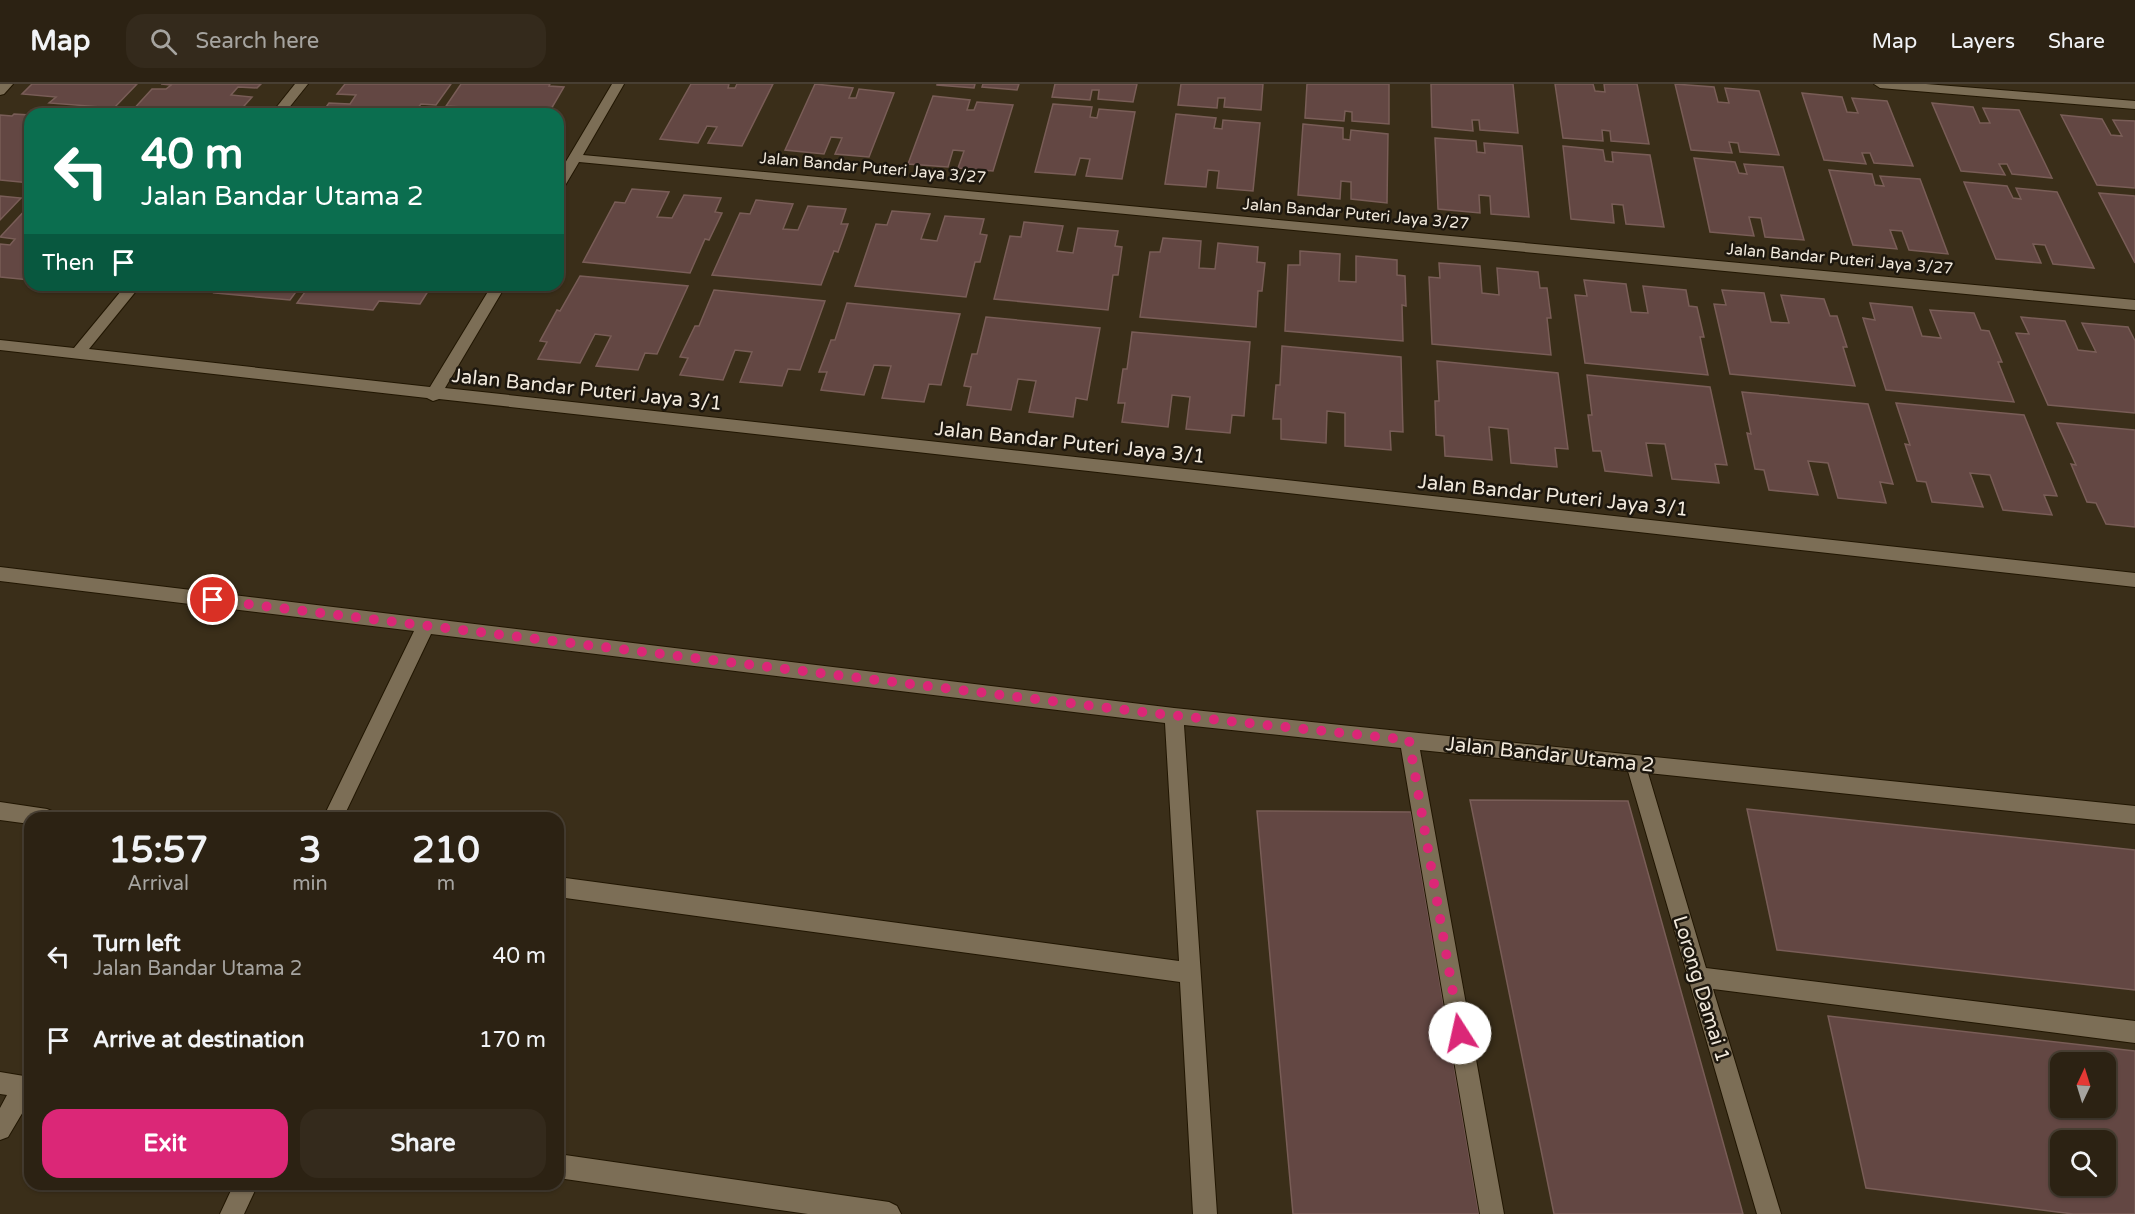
<!DOCTYPE html>
<style>
:root{--surface:#2c2213;--page:#342a1c;--text:#f1f3f6;--muted:#a6a4a0;--line:#483f33;--accent:#db2777}
body{margin:0;font-family:"Varela Round",sans-serif;background:var(--page);color:var(--text);height:100vh;display:flex;flex-direction:column;font-size:22px;white-space:nowrap}
*{box-sizing:border-box;margin:0}
p{font-size:20px;color:var(--muted)}
.icon{flex:none;width:33px;height:33px;fill:none;stroke:currentColor;stroke-width:2;stroke-linecap:round;stroke-linejoin:round}
.map{position:relative;flex:1;overflow:hidden}
.sheet{position:absolute;left:24px;top:728px;width:540px;height:378px;display:flex;flex-direction:column;background:var(--surface);border-radius:18px;box-shadow:0 2px 4px #0004,0 0 0 2px var(--line)}
.sheet>*{flex:none}
.guide{position:absolute;left:24px;top:24px;width:540px;height:183px;border-radius:18px;box-shadow:0 2px 4px #0004,0 0 0 2px var(--line);background:#0b6e4f;color:#fff;overflow:hidden}
.needle{width:39px;rotate:4deg}
.fabs{position:absolute;left:2050px;top:968px;display:grid;gap:12px}
.fabs a{display:grid;place-items:center;width:66px;height:66px;border-radius:12px;background:var(--surface);box-shadow:0 2px 4px #0004,0 0 0 2px var(--line);font-size:30px}
.pin{position:absolute;display:grid;place-items:center;width:51px;height:51px;color:#fff;margin:-26px;border:3px solid #fff;border-radius:50%;box-shadow:0 2px 6px #0007}
.me{position:absolute;width:66px;margin:-33px;rotate:350deg;stroke-linejoin:round;filter:drop-shadow(0 0 4px #0008)}
.turn{display:flex;align-items:center;gap:21px;height:126px;padding:0 18px;font-size:27px}
.turn .icon{width:78px;height:78px;stroke-width:2.5}
.turn b{display:block;font-size:42px;line-height:51px}
.then{display:flex;align-items:center;height:57px;padding:0 18px;background:#0003;gap:12px;font-size:22px}
.eta{display:flex;justify-content:space-evenly;align-items:center;height:102px;text-align:center}
.eta b{font-size:36px;font-weight:700;line-height:42px}
.action{display:flex;gap:12px;margin-top:auto;padding:12px 18px}
.action a{flex:1;height:69px;border-radius:18px;background:var(--accent);color:#fff;font-size:24px;font-weight:700;line-height:69px;text-align:center}
.action a+a{background:var(--page);color:var(--text)}
ul{padding:0;list-style:none}
li{display:flex;align-items:center;gap:18px;height:84px;padding:0 18px}
li div{flex:1}
li b{display:block;font-size:22px}
li em{font-style:normal}
header{display:flex;align-items:center;gap:36px;box-sizing:border-box;height:84px;padding:0 30px;background:var(--surface);border-bottom:2px solid var(--line)}
header strong{font-size:28px}
nav{display:flex;gap:33px;margin-inline-start:auto;font-size:21px}
.search{width:420px;height:54px;background:var(--page);display:flex;align-items:center;gap:15px;box-sizing:border-box;padding:0 21px;border-radius:18px;color:var(--muted);font-size:22px}
.map>svg:first-child{display:block}
.building{fill:#634743;stroke:#795d57;stroke-width:1.5;fill-rule:evenodd}
.lines{fill:none;stroke-linecap:round;stroke-linejoin:round}
.minor-casing{stroke:#211602;stroke-width:2}
.minor{fill:#7c6e56;fill-rule:evenodd}
.route{stroke:#db2777;stroke-width:10;stroke-dasharray:0 18}
.labels{text-anchor:middle;dominant-baseline:central;stroke-width:5;stroke-linejoin:round;paint-order:stroke}
.far-street-label{font-size:16px;fill:#f1e9dc;stroke:#1d170e}
.street-label{font-size:20px;fill:#f1e9dc;stroke:#1d170e}
</style>
<header>
<strong>Map</strong>
<div class="search"><svg class="icon" aria-label="search" viewBox="0 0 24 24"><circle cx="10" cy="10" r="6"/><path d="M15 15l6 6"/></svg>Search here</div>
<nav><a>Map</a><a>Layers</a><a>Share</a></nav>
</header>
<div class="map">
<svg width="2135" height="1130" viewBox="0 0 2135 1130">
<rect width="100%" height="100%" fill="#3a2e19"/>
<g class="building">
<polygon points="32,0 137,0 114,24 49,19 56,13 22,10"/>
<polygon points="161,0 261,0 257,4 238,3 231,11 252,13 237,30 202,27 199,30 130,29 152,5 166,5 171,1"/>
<polygon points="345,0 451,0 436,21 421,20 417,25 432,26 429,30 321,30 329,19 350,20 356,11 337,10"/>
<polygon points="461,0 550,0 549,2 564,3 550,27 530,25 528,30 441,30 443,27 457,28 461,23 446,22"/>
<polygon points="691,0 729,0 728,4 735,4 737,0 773,0 742,62 708,59 717,43 707,42 698,59 660,55"/>
<polygon points="815,0 853,4 849,14 856,14 859,5 894,9 869,73 835,70 842,54 831,53 824,70 785,66"/>
<polygon points="975,0 974,4 937,1 937,0"/>
<polygon points="983,0 1019,0 1017,6 982,3"/>
<polygon points="1055,0 1137,0 1133,18 1098,15 1099,6 1092,6 1090,16 1052,13"/>
<polygon points="1181,0 1263,0 1261,26 1224,23 1225,14 1218,14 1217,24 1178,21"/>
<polygon points="1307,0 1389,0 1389,40 1352,37 1352,28 1345,27 1344,37 1305,34"/>
<polygon points="1431,0 1513,0 1518,49 1480,46 1479,36 1472,36 1473,47 1432,43"/>
<polygon points="1555,0 1593,0 1595,7 1605,8 1604,0 1637,0 1649,60 1611,57 1610,47 1602,46 1603,57 1563,54"/>
<polygon points="1675,0 1714,3 1718,18 1729,19 1725,4 1759,7 1779,71 1740,68 1738,59 1729,58 1732,69 1691,66"/>
<polygon points="1802,9 1842,13 1847,28 1858,29 1852,14 1887,17 1913,82 1874,79 1870,69 1862,69 1866,80 1824,76"/>
<polygon points="933,12 970,16 967,26 974,26 977,18 1013,21 993,87 958,84 964,67 953,66 948,83 908,80"/>
<polygon points="1932,19 1973,23 1980,39 1990,39 1983,24 2019,26 2052,94 2012,90 2007,80 1999,80 2005,91 1961,87"/>
<polygon points="1053,20 1092,23 1090,33 1097,34 1099,25 1135,28 1122,95 1086,92 1090,75 1080,74 1075,91 1035,88"/>
<polygon points="14,30 30,31 30,99 0,96 0,31 12,32"/>
<polygon points="1176,30 1216,34 1214,44 1222,45 1223,36 1260,39 1253,107 1217,104 1219,87 1208,86 1206,103 1165,100"/>
<polygon points="2061,31 2102,35 2111,51 2122,52 2113,36 2135,37 2135,104 2097,101"/>
<polygon points="1303,40 1343,44 1343,55 1350,56 1351,46 1388,50 1387,119 1351,115 1351,98 1341,97 1340,115 1298,111"/>
<polygon points="1435,54 1476,57 1477,68 1485,69 1484,59 1522,62 1529,133 1491,130 1490,112 1479,111 1480,129 1438,125"/>
<polygon points="1563,62 1603,66 1605,77 1613,78 1612,68 1650,71 1664,143 1626,140 1623,121 1612,120 1614,139 1571,135"/>
<polygon points="1694,74 1735,78 1739,89 1747,90 1744,80 1783,83 1804,156 1765,153 1761,134 1749,133 1754,152 1710,148"/>
<polygon points="1829,86 1872,90 1875,101 1884,102 1880,92 1920,95 1948,170 1909,166 1902,147 1890,146 1897,165 1853,161"/>
<polygon points="1964,98 2007,102 2013,114 2021,115 2016,104 2057,108 2094,184 2053,180 2045,161 2033,160 2041,179 1996,175"/>
<polygon points="632,105 669,108 657,133 672,134 684,111 721,114 715,128 722,129 709,156 705,155 690,189 583,178 615,118 625,119"/>
<polygon points="2099,109 2135,112 2135,179"/>
<polygon points="0,112 21,114 0,136"/>
<polygon points="756,116 793,120 783,145 798,146 808,122 846,125 841,140 848,140 838,168 834,167 821,201 712,191 740,129 750,130"/>
<polygon points="30,121 30,196 0,193 0,160 10,161 15,155 0,153"/>
<polygon points="892,127 930,130 921,155 937,157 945,132 984,135 980,150 987,151 980,178 975,178 966,213 855,202 876,140 887,141"/>
<polygon points="1024,138 1063,142 1057,167 1073,169 1078,144 1118,147 1115,162 1122,163 1118,191 1113,191 1108,226 994,215 1010,152 1021,153"/>
<polygon points="1163,154 1201,157 1199,184 1215,185 1218,159 1258,163 1257,178 1265,179 1262,207 1258,207 1256,243 1140,233 1150,168 1160,168"/>
<polygon points="1300,167 1340,170 1339,197 1356,198 1356,172 1397,176 1397,191 1405,192 1406,222 1402,221 1403,257 1285,247 1288,181 1300,181"/>
<polygon points="1439,179 1480,182 1482,209 1499,211 1497,184 1538,188 1540,204 1547,204 1551,234 1547,234 1551,271 1432,260 1429,193 1440,194"/>
<polygon points="580,192 688,202 657,270 645,269 638,286 596,282 611,252 595,250 580,279 538,275 547,258 540,257 557,226 560,227"/>
<polygon points="1584,196 1626,200 1631,228 1648,229 1643,202 1686,206 1689,222 1697,223 1704,253 1700,253 1708,291 1585,279 1575,211 1587,212"/>
<polygon points="220,201 301,201 290,216 214,209"/>
<polygon points="310,201 432,201 420,220 379,217 373,226 297,219"/>
<polygon points="714,206 825,217 800,286 788,285 782,302 740,298 752,268 735,266 723,296 680,291 688,274 680,273 695,242 699,242"/>
<polygon points="1722,206 1764,209 1771,238 1789,239 1781,211 1824,215 1830,232 1837,232 1847,263 1843,263 1855,302 1730,290 1714,220 1726,221"/>
<polygon points="847,219 960,230 941,301 929,300 924,318 882,314 891,282 874,281 864,311 821,306 827,288 819,288 831,256 835,256"/>
<polygon points="1870,219 1912,223 1922,252 1941,254 1930,226 1974,229 1981,246 1989,247 2002,278 1998,278 2014,318 1886,306 1863,234 1875,236"/>
<polygon points="986,233 1100,244 1087,316 1076,314 1073,333 1029,328 1036,297 1018,295 1011,326 967,321 971,303 964,302 972,270 977,270"/>
<polygon points="2021,233 2065,237 2078,266 2096,268 2082,239 2128,243 2135,257 2135,329 2048,321 2016,249 2029,250"/>
<polygon points="1132,248 1250,258 1244,332 1232,331 1230,349 1186,345 1190,313 1172,311 1168,343 1122,338 1125,319 1118,319 1123,285 1127,285"/>
<polygon points="1282,262 1401,273 1403,348 1390,347 1391,366 1345,362 1345,329 1327,327 1326,359 1281,355 1281,335 1273,335 1276,301 1280,301"/>
<polygon points="1437,277 1558,289 1568,365 1555,364 1557,383 1511,379 1508,345 1489,343 1492,376 1445,372 1444,352 1436,351 1435,317 1439,317"/>
<polygon points="1587,291 1710,303 1727,381 1715,380 1719,399 1672,395 1665,360 1646,359 1652,392 1605,387 1601,367 1593,367 1588,331 1592,331"/>
<polygon points="1742,308 1868,320 1893,400 1880,398 1886,419 1838,414 1828,379 1808,377 1818,411 1769,406 1764,386 1755,385 1747,349 1751,350"/>
<polygon points="1896,319 2024,331 2057,412 2044,411 2052,431 2003,426 1990,391 1970,389 1983,423 1932,418 1926,398 1917,397 1905,360 1910,361"/>
<polygon points="2057,339 2135,346 2135,443 2106,440 2096,419 2087,418 2071,380 2076,381"/>
<polygon points="1470,716 1628,717 1743,1130 1554,1130"/>
<polygon points="1747,725 2135,766 2135,906 1777,866"/>
<polygon points="1257,727 1411,728 1479,1130 1293,1130"/>
<path d="M1828,932L2135,967V1130H2073L1866,1104ZM2061,978H2106V1023H2061ZM2061,1056H2106V1101H2061Z"/>
</g>
<g class="lines">
<g class="minor-casing">
<g id="minor">
<polygon points="0,0 13,0 4,10 0,11"/>
<polygon points="295,0 308,0 284,30 271,30"/>
<polygon points="612,0 624,0 583,71 2135,216 2135,226 579,78 563,105 558,106 558,91"/>
<polygon points="1874,0 1926,0 2135,17 2135,25 1880,4"/>
<polygon points="126,201 141,201 89,265 430,303 492,201 506,201 445,304 2135,489 2135,503 439,315 433,317 427,314 0,266 0,256 74,264"/>
<polygon points="0,483 1174,624 2135,722 2135,740 1648,689 1706,884 2135,937 2135,959 1713,905 1781,1130 1757,1130 1628,687 1420,666 1504,1130 1480,1130 1401,664 1184,641 1217,1130 1193,1130 1180,898 558,813 558,793 1179,877 1165,639 431,550 343,734 323,734 414,547 0,497"/>
<polygon points="0,718 47,725 54,728 57,734 30,734 30,740 0,736"/>
<polygon points="0,988 30,993 30,1016 8,1053 0,1056 0,1024 7,1011 0,1010"/>
<polygon points="558,1070 889,1118 897,1122 901,1130 808,1130 558,1094"/>
<polygon points="234,1100 258,1100 244,1130 220,1130"/>
</g>
</g>
<use href="#minor" class="minor"/>
</g>
<g class="lines">
<polyline class="route" points="213,516 1151,629 1409,656 1460,949"/>
</g>
<g class="labels">
<g class="far-street-label">
<text transform="translate(873 84) rotate(5)">Jalan Bandar Puteri Jaya 3/27</text>
<text transform="translate(1356 130) rotate(5)">Jalan Bandar Puteri Jaya 3/27</text>
<text transform="translate(1840 175) rotate(5)">Jalan Bandar Puteri Jaya 3/27</text>
</g>
<g class="street-label">
<text transform="translate(587 306) rotate(6)">Jalan Bandar Puteri Jaya 3/1</text>
<text transform="translate(1070 359) rotate(6)">Jalan Bandar Puteri Jaya 3/1</text>
<text transform="translate(1553 412) rotate(6)">Jalan Bandar Puteri Jaya 3/1</text>
<text transform="translate(1550 671) rotate(6)">Jalan Bandar Utama 2</text>
<text transform="translate(1701 905) rotate(73)">Lorong Damai 1</text>
</g>
</g>
</svg>
<div class="fabs">
<a><svg class="needle" viewBox="-14 -14 28 28"><path d="M0-13l5 13h-10z" fill="#e53935"/><path d="M0 13l5-13h-10z" fill="#a6a4a0"/></svg></a>
<a><svg class="icon" aria-label="search" viewBox="0 0 24 24"><circle cx="10" cy="10" r="6"/><path d="M15 15l6 6"/></svg></a>
</div>
<div class="pin" style="left:213px;top:516px;background:#d93025"><svg class="icon" aria-label="arrive" viewBox="0 0 24 24"><path d="M6 21V4h12l-3 4 3 4H6"/></svg></div>
<svg class="me" style="left:1460px;top:949px" viewBox="-20 -20 40 40"><circle r="19" fill="#fff"/><path d="M0-13L10 11 0 6-10 11z" fill="#db2777"/></svg>
<div class="guide">
<div class="turn"><svg class="icon" aria-label="left" viewBox="0 0 24 24"><path d="M17 20v-9H6M10 6l-5 5 5 5"/></svg><div><b>40 m</b>Jalan Bandar Utama 2</div></div>
<div class="then">Then<svg class="icon" aria-label="arrive" viewBox="0 0 24 24"><path d="M6 21V4h12l-3 4 3 4H6"/></svg></div>
</div>
<section class="sheet">
<div class="eta">
<div><b>15:57</b><p>Arrival</p></div>
<div><b>3</b><p>min</p></div>
<div><b>210</b><p>m</p></div>
</div>
<ul>
<li><svg class="icon" aria-label="left" viewBox="0 0 24 24"><path d="M17 20v-9H6M10 6l-5 5 5 5"/></svg><div><b>Turn left</b><p>Jalan Bandar Utama 2</p></div><em>40 m</em></li>
<li><svg class="icon" aria-label="arrive" viewBox="0 0 24 24"><path d="M6 21V4h12l-3 4 3 4H6"/></svg><div><b>Arrive at destination</b></div><em>170 m</em></li>
</ul>
<div class="action"><a>Exit</a><a>Share</a></div>
</section>
</div>
